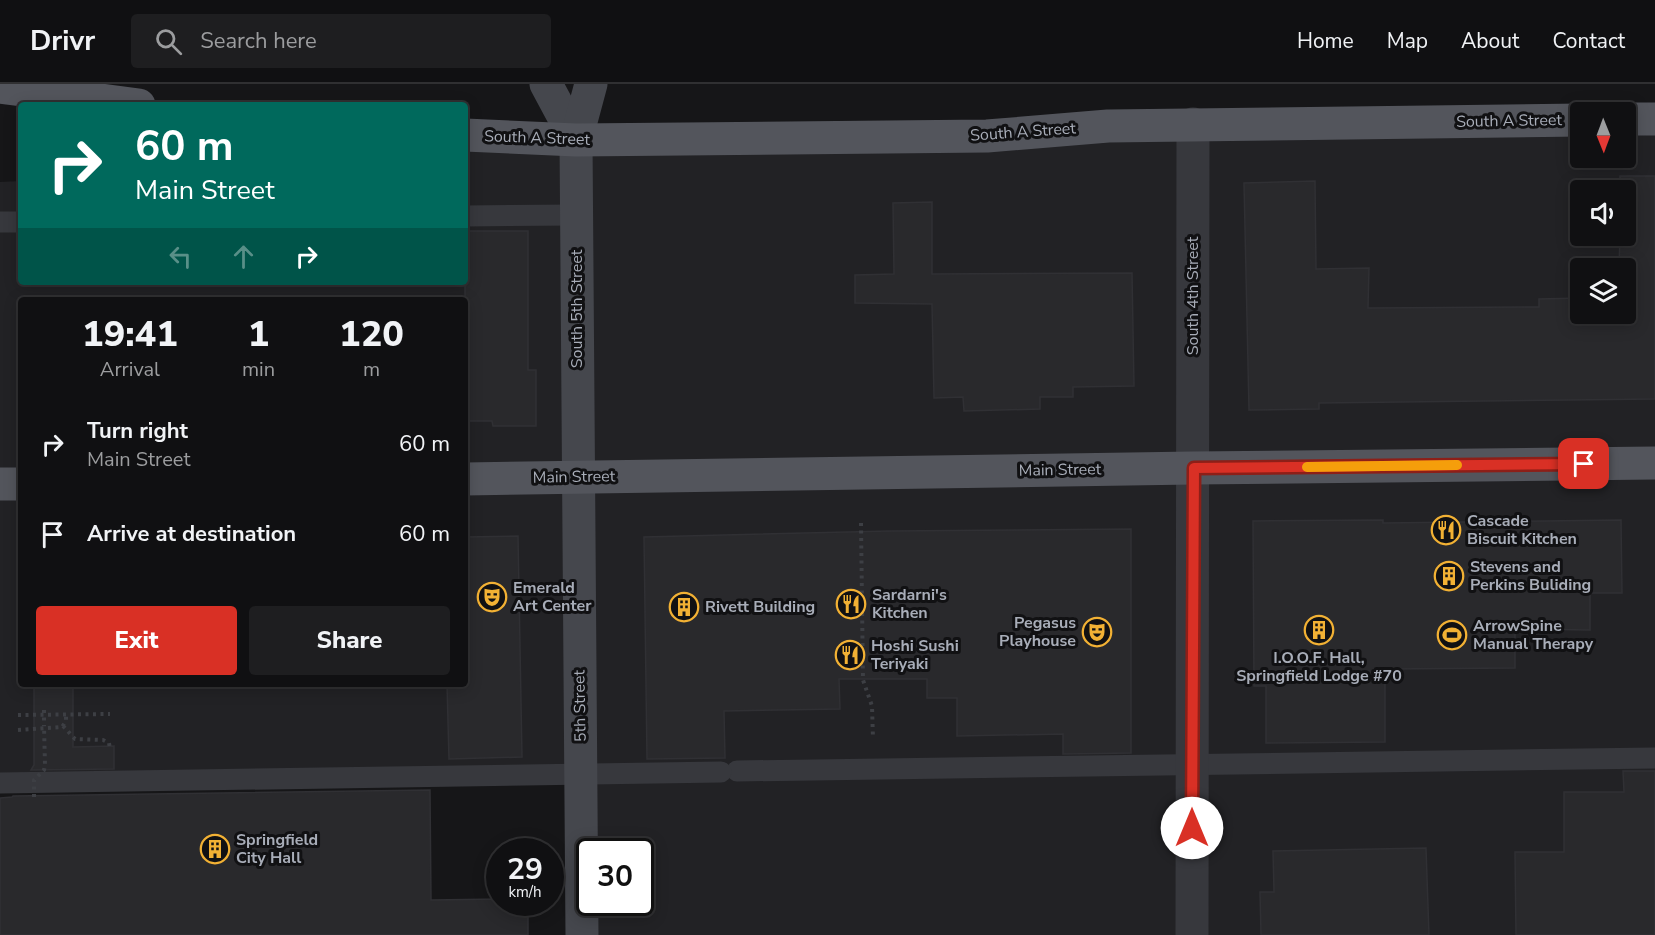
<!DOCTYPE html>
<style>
:root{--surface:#101012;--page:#1e1e20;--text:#f1f3f6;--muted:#9c9d9f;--line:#303032;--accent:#d93025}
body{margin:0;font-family:"Nunito Sans",sans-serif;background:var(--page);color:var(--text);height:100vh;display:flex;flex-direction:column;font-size:22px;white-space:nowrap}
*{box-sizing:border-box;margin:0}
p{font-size:20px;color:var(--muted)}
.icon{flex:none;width:33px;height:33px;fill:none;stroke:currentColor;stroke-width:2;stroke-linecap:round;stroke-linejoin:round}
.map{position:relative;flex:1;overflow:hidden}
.drawer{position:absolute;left:18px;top:213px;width:450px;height:390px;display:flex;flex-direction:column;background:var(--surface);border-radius:6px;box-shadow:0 3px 15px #0003,0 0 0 2px var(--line)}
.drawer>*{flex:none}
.hud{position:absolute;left:18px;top:18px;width:450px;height:183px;border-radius:6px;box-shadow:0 3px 15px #0003,0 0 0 2px var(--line);background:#00695c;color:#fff;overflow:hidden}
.needle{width:39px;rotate:179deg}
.tools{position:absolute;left:1570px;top:18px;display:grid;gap:12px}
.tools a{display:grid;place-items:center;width:66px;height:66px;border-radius:6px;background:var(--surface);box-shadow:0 3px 15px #0003,0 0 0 2px var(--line);font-size:30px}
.speed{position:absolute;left:486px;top:754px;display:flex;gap:12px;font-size:30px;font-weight:700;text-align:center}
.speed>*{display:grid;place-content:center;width:78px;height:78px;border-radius:50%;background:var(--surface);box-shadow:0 3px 15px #0003,0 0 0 2px var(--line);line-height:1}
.speed small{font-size:15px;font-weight:400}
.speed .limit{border:3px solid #111;border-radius:9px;background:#fff;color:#111}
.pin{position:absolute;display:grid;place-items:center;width:51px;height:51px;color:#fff;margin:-26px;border-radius:12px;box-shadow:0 3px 9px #0006}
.me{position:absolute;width:66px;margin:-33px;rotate:0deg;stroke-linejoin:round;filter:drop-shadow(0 0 4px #0008)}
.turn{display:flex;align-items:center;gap:21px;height:126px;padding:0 18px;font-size:27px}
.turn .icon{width:78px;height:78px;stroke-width:2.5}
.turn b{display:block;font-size:42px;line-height:51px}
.lanes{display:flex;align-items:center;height:57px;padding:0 18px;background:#0003;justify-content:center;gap:30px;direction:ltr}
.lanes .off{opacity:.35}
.eta{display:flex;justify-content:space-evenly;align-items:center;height:102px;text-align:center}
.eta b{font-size:36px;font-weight:800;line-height:42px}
.button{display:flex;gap:12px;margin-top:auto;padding:12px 18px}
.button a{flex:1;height:69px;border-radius:6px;background:var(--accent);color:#fff;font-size:24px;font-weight:800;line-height:69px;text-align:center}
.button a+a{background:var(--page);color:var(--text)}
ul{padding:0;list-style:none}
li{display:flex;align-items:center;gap:18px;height:90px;padding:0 18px}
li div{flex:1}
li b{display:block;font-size:22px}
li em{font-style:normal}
header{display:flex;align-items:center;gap:36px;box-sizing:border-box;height:84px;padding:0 30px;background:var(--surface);border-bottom:2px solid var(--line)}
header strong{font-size:28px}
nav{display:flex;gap:33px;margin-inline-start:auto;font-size:21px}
.search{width:420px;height:54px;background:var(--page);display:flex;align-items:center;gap:15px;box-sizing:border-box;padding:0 21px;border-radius:6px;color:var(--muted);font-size:22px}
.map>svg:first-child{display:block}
.built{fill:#222225;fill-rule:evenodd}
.building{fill:#29292c;stroke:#303034;stroke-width:1.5}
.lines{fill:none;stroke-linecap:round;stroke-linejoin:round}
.path{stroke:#3d3f44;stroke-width:4;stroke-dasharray:3 4.5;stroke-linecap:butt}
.lane{stroke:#37383d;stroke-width:21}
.street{stroke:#37383d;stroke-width:33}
.secondary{stroke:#45474d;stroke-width:33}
.primary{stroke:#53555c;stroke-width:33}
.path-bridge{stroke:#3d3f44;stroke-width:4;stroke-dasharray:3 4.5;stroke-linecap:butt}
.route-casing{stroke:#8d1f18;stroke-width:15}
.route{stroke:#d93025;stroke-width:10}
.slow{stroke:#f59e0b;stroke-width:10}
.labels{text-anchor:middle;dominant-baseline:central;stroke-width:6;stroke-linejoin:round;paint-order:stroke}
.street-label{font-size:16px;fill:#a8adb8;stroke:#111113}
.poi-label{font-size:16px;font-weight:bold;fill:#a8adb8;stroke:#111113;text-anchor:start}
</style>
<header>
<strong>Drivr</strong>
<div class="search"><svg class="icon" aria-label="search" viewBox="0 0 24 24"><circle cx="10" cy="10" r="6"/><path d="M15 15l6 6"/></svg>Search here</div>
<nav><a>Home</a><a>Map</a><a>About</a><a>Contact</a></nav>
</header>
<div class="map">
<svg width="1655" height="851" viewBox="0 0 1655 851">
<rect width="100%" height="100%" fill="#161618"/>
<path class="built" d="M1655,48V851H582L581,699L0,698V98L21,97V198H465V64L1581,49V74H1626V49ZM1581,106H1626V152H1581ZM1581,184H1626V230H1581ZM21,216H465V600H21ZM590,768H640V819H590Z"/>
<g class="building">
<polygon points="1620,92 1655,92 1655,315 1319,319 1319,325 1249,326 1244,99 1315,97 1316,185 1369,184 1368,224 1539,223 1539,215 1581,214 1581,230 1626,230 1626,184 1619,184 1620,152 1626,152 1626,106 1620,106"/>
<polygon points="932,118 932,190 1132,189 1134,302 1073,303 1073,313 1040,313 1040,325 964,327 963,313 934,314 932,220 855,219 855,191 894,190 893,119"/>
<polygon points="465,147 528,147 528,286 536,286 536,342 493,342 492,337 465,337"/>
<polygon points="1383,436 1383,439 1621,436 1622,509 1590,509 1590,546 1515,545 1515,584 1385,585 1385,658 1266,659 1266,602 1254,602 1253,437"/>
<polygon points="1131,445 1131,669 1063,670 1063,650 957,652 957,614 927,614 927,595 839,595 840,625 724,627 725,674 647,675 644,453 890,447"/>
<polygon points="518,452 522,673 449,675 447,600 465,600 465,453"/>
<polygon points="34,600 73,600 73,663 114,662 114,685 31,686 34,681"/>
<polygon points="1623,687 1655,687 1655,851 1516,851 1515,768 1564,768 1564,708 1624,708"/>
<polygon points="430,706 431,816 500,815 500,819 528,819 528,851 0,851 0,714 12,713 13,712"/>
<polygon points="1426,764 1429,851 1261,851 1260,808 1274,808 1273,767"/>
</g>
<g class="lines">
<g class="path">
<polyline points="861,439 863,596 872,622 873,655"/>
<polyline points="44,626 44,642"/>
<polyline points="18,631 110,630"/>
<polyline points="63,642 75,655 103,656 109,659 110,665"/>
<polyline points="18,646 62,643 66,637 66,631"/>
</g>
<g class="lane">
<polyline points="465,132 577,131"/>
<polyline points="0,138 21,138"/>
<polyline points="737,687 1655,674"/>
<polyline points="0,699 721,688"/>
</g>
<polyline class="street" points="1192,851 1193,40"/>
<g class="secondary">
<polyline points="546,0 576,56"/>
<polyline points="582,851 576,56 591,0"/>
</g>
<g class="primary">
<polyline points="0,3 139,21"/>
<polyline points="1626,35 1655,35"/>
<polyline points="465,51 576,56 987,52 1108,42 1581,36"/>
<polyline points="465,395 1193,384 1655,379"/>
<polyline points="0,400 21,400"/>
</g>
<polyline class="path-bridge" points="34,713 34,696 44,686 45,681 44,642"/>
</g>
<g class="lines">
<g class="route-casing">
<polyline id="route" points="1192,744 1194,384 1584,380"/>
</g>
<use href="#route" class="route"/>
<polyline class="slow" points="1307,383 1457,381"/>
</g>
<defs>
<g id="restaurant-ring" transform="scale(1.5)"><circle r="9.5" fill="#111113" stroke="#f2b134" stroke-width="1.5"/><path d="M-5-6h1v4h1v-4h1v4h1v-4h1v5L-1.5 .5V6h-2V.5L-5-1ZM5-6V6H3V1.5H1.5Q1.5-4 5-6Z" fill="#f2b134"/></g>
<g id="building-ring" transform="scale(1.5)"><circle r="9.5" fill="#111113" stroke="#f2b134" stroke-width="1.5"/><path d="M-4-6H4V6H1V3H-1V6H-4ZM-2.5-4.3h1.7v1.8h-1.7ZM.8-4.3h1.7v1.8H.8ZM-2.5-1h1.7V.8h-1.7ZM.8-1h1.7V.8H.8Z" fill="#f2b134"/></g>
<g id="theatre-ring" transform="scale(1.5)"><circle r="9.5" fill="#111113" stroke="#f2b134" stroke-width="1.5"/><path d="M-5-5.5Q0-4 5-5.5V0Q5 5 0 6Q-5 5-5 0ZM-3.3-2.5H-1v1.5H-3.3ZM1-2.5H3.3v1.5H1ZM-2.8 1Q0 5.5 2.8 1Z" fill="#f2b134"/></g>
<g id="stadium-ring" transform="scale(1.5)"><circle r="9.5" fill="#111113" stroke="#f2b134" stroke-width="1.5"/><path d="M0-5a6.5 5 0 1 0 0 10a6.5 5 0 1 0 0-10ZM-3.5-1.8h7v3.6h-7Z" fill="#f2b134"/></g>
</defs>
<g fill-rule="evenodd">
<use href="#restaurant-ring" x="1446" y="446"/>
<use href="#building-ring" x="1449" y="492"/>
<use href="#theatre-ring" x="492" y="513"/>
<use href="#restaurant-ring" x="851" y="520"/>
<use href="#building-ring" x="684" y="523"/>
<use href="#building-ring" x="1319" y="546"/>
<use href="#theatre-ring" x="1097" y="548"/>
<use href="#stadium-ring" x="1452" y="551"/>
<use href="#restaurant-ring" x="850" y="571"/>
<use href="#building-ring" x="215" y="765"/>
</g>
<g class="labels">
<g class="street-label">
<text transform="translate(1509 37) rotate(-1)">South A Street</text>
<text transform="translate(1023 48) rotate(-4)">South A Street</text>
<text transform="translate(537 54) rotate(2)">South A Street</text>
<text transform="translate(1193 212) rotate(-90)">South 4th Street</text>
<text transform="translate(577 225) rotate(-90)">South 5th Street</text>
<text transform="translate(1060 386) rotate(-1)">Main Street</text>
<text transform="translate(574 393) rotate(-1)">Main Street</text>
<text transform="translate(580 622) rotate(-91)">5th Street</text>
</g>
<g class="poi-label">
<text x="1467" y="437">Cascade<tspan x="1467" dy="18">Biscuit Kitchen</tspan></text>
<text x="1470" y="483">Stevens and<tspan x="1470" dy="18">Perkins Buliding</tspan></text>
<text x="513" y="504">Emerald<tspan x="513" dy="18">Art Center</tspan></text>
<text x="872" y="511">Sardarni's<tspan x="872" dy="18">Kitchen</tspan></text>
<text x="705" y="523">Rivett Building</text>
<text x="1076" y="539" text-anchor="end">Pegasus<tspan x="1076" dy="18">Playhouse</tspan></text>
<text x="1473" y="542">ArrowSpine<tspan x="1473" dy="18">Manual Therapy</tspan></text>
<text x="871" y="562">Hoshi Sushi<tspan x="871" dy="18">Teriyaki</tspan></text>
<text x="1319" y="574" text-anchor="middle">I.O.O.F. Hall,<tspan x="1319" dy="18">Springfield Lodge #70</tspan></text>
<text x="236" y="756">Springfield<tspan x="236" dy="18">City Hall</tspan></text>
</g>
</g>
</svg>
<div class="tools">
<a><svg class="needle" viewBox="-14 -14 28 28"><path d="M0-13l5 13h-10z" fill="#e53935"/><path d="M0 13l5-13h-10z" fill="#9c9d9f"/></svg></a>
<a><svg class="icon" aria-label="sound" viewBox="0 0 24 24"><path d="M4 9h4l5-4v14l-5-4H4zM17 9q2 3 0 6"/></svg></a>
<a><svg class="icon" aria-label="layers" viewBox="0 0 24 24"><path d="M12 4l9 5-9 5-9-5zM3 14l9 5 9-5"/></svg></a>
</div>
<div class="speed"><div>29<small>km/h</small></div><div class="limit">30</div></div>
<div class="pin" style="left:1584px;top:380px;background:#d93025"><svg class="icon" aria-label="arrive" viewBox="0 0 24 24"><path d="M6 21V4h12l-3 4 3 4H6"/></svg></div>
<svg class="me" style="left:1192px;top:744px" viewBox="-20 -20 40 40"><circle r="19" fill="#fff"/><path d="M0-13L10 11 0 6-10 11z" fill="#d93025"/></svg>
<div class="hud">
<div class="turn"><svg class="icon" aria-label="right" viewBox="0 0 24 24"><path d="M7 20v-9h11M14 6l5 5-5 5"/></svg><div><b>60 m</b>Main Street</div></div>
<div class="lanes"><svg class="icon off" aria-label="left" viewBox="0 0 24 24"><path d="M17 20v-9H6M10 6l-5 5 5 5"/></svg><svg class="icon off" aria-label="ahead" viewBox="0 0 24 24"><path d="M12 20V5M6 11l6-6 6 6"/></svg><svg class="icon" aria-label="right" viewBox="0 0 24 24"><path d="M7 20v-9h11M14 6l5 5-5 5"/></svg></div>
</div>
<section class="drawer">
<div class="eta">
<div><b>19:41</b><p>Arrival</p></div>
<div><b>1</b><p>min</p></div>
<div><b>120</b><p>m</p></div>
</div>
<ul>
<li><svg class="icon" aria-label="right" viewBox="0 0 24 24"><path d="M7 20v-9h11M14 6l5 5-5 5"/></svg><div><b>Turn right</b><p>Main Street</p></div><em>60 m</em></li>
<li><svg class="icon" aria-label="arrive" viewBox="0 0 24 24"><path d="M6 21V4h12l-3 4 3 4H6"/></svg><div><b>Arrive at destination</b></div><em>60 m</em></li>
</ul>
<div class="button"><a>Exit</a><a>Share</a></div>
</section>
</div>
